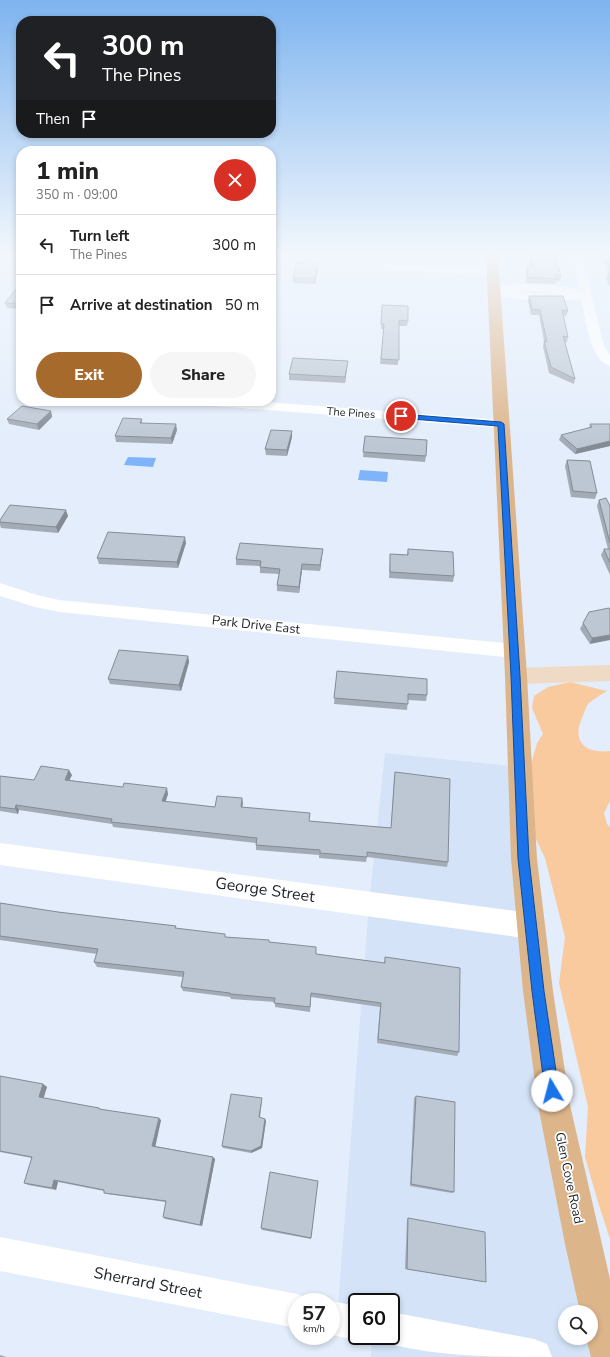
<!DOCTYPE html>
<meta charset="utf-8">
<style>
:root{--surface:#fff;--page:#f6f6f6;--text:#222;--muted:#767676;--line:#e0e0e0;--accent:#a66b2c}
body{margin:0;font-family:"Nunito Sans",sans-serif;background:var(--page);color:var(--text);height:100vh;display:flex;flex-direction:column;font-size:15px;white-space:nowrap}
*{box-sizing:border-box;margin:0}
p{font-size:13px;color:var(--muted)}
.icon{flex:none;width:22px;height:22px;fill:none;stroke:currentColor;stroke-width:2;stroke-linecap:round;stroke-linejoin:round}
.map{position:relative;flex:1;overflow:hidden}
.details{position:absolute;left:16px;top:146px;width:260px;height:260px;display:flex;flex-direction:column;background:var(--surface);border-radius:16px;box-shadow:0 2px 6px #0003}
.details>*{flex:none}
.hud{position:absolute;left:16px;top:16px;width:260px;height:122px;border-radius:16px;box-shadow:0 2px 6px #0003;background:#202124;color:#fff;overflow:hidden}
.buttons{position:absolute;left:558px;top:1305px;display:grid;gap:8px}
.buttons a{display:grid;place-items:center;width:40px;height:40px;border-radius:50%;background:var(--surface);box-shadow:0 2px 6px #0003;font-size:20px}
.speed{position:absolute;left:288px;top:1293px;display:flex;gap:8px;font-size:20px;font-weight:700;text-align:center}
.speed>*{display:grid;place-content:center;width:52px;height:52px;border-radius:50%;background:var(--surface);box-shadow:0 2px 6px #0003;line-height:1}
.speed small{font-size:10px;font-weight:400}
.speed .limit{border:2px solid #111;border-radius:6px;background:#fff;color:#111}
.pin{position:absolute;display:grid;place-items:center;width:34px;height:34px;color:#fff;margin:-17px;border:2px solid #fff;border-radius:50%;box-shadow:0 1px 4px #0007}
.me{position:absolute;width:44px;margin:-22px;rotate:352deg;stroke-linejoin:round;filter:drop-shadow(0 0 3px #0008)}
.turn{display:flex;align-items:center;gap:14px;height:84px;padding:0 20px;font-size:18px}
.turn .icon{width:52px;height:52px;stroke-width:2.5}
.turn b{display:block;font-size:28px;line-height:34px}
.then{display:flex;align-items:center;height:38px;padding:0 20px;background:#0003;gap:8px;font-size:15px}
.round{display:grid;place-items:center;flex:none;width:42px;height:42px;border-radius:21px;background:var(--page)}
.head{display:flex;align-items:center;justify-content:space-between;height:68px;padding:0 20px}
h1{font-size:24px;font-weight:800;line-height:30px}
.cta{display:flex;gap:8px;margin-top:auto;padding:8px 20px}
.cta a{flex:1;height:46px;border-radius:24px;background:var(--accent);color:#fff;font-size:16px;font-weight:800;line-height:46px;text-align:center}
.cta a+a{background:var(--page);color:var(--text)}
ul{padding:0;list-style:none}
li{display:flex;align-items:center;gap:12px;height:60px;padding:0 20px;border-top:1px solid var(--line)}
li div{flex:1}
li b{display:block;font-size:15px}
li em{font-style:normal}
.map>svg:first-child{display:block}
.built{fill:#d4e3f7;fill-rule:evenodd}
.green{fill:#faca9f}
.water{fill:#7fb4fa}
.lines{fill:none;stroke-linecap:round;stroke-linejoin:round}
.street{fill:#fff;fill-rule:evenodd}
.secondary{fill:#eedac5;fill-rule:evenodd}
.primary{fill:#ddb58b;fill-rule:evenodd}
.wall{fill:#a3abb6}
.shaded-wall{fill:#848b94}
.building{fill:#bdc7d4;stroke:#848b94}
.route{fill:#1a73e8;stroke:#114b97}
.labels{text-anchor:middle;dominant-baseline:central;stroke-width:3.5;stroke-linejoin:round;paint-order:stroke}
.far-street-label{font-size:11px;fill:#22262b;stroke:#fff}
.street-label{font-size:13px;fill:#22262b;stroke:#fff}
.near-street-label{font-size:16px;fill:#22262b;stroke:#fff}
</style>
<div class="map">
<svg width="610" height="1357" viewBox="0 0 610 1357">
<rect width="100%" height="100%" fill="#e3edfb"/>
<path class="built" d="M385,753L520,767L524,859L610,1357H371L372,1336H391V1302H357V1323L337,1319L369,904ZM565,1312H591V1338H565Z"/>
<path class="green" d="M570,682L607,691C601,695 593,699 588,704C585,708 584,714 582,718C571,743 587,754 610,751V801L604,813L607,824L610,827V1239L598,1202L585,1157L588,1107L559,983L565,937L545,858L533,833L528,804L532,761L537,743L543,734L532,708L534,696L548,687Z"/>
<g class="water">
<polygon points="128,457 156,458 153,467 124,465"/>
<polygon points="360,470 388,472 387,482 358,480"/>
</g>
<g class="lines">
<g class="street">
<path d="M572,255H582L604,346L610,355V366C589,361 586,317 581,299C566,301 496,302 487,290L489,288C516,281 553,284 580,290ZM512,290L562,294H540Z"/>
<polygon points="385,264 493,270 498,273 493,276 381,269 380,267"/>
<polygon points="194,401 255,401 501,420 506,421 508,424 506,427 501,428 201,405 196,404"/>
<polygon points="0,583 37,595 59,600 514,644 521,646 524,651 521,656 514,658 59,612 35,607 0,596"/>
<polygon points="0,843 531,913 540,917 544,926 540,935 531,939 0,865"/>
<polygon points="0,1237 297,1294 309,1299 310,1302 297,1302 297,1328 0,1271"/>
<polygon points="331,1301 357,1306 357,1336 367,1336 357,1340 331,1335 331,1302 328,1302"/>
<path d="M391,1312L534,1339L547,1344L552,1357C495,1357 433,1357 379,1341L377,1336H391Z"/>
</g>
<polygon class="secondary" points="610,665 610,681 516,684 508,682 505,676 508,670 516,668"/>
<polygon class="primary" points="486,255 498,255 527,676 537,859 553,991 570,1105 610,1279 610,1357 591,1357 586,1338 591,1338 591,1312 580,1312 565,1244 538,1105 523,991 511,859 505,676"/>
</g>
<g class="wall">
<polygon points="528,255 555,255 561,276 560,281 556,281 555,284 526,283 526,271 527,266 530,266"/>
<polygon points="601,255 610,255 610,288 606,278 608,273"/>
<polygon points="318,267 315,284 293,283 293,278"/>
<polygon points="21,283 21,309 7,308 5,303"/>
<polygon points="529,296 568,311 566,316 563,316 568,337 567,342 565,342 575,379 574,384 549,373 543,347 544,341 539,315 531,315 528,301"/>
<polygon points="382,305 408,321 407,326 399,326 398,365 380,364 384,329 381,329"/>
<polygon points="347,367 345,383 289,380 289,374"/>
<polygon points="51,411 52,417 39,430 9,424 7,419"/>
<polygon points="142,419 142,423 177,430 172,444 116,442 115,436"/>
<polygon points="590,424 610,424 610,446 575,454 559,440 561,435 589,428"/>
<polygon points="292,431 292,437 287,456 266,455 265,449"/>
<polygon points="365,436 426,456 425,462 363,457"/>
<polygon points="567,460 597,493 595,499 571,497 565,466"/>
<polygon points="599,500 610,506 610,575 601,555 604,549 608,549 597,506"/>
<polygon points="68,516 58,533 1,528 0,525 0,520"/>
<polygon points="186,543 178,568 99,564 97,558"/>
<polygon points="323,549 322,555 320,571 302,570 299,593 277,591 277,585 279,574 260,573 260,566 236,565 236,559"/>
<polygon points="408,549 454,576 453,582 389,578 390,554 407,555"/>
<polygon points="610,610 590,644 580,629 583,623"/>
<polygon points="188,656 189,662 181,691 110,684 108,679"/>
<polygon points="337,671 427,695 426,701 408,700 407,710 334,704"/>
<polygon points="395,772 448,862 447,867 367,857 366,862 319,858 319,855 256,850 256,843 113,827 112,824 19,810 18,814 0,811 0,776 34,780 72,775 69,780 168,794 165,802 215,807 243,803 242,807 310,821 391,828 394,778"/>
<polygon points="0,903 58,912 176,926 176,929 226,937 269,942 316,954 384,963 385,957 459,1052 457,1056 377,1043 380,1007 311,997 310,1012 275,1007 275,1002 231,999 230,997 183,991 181,987 183,977 97,967 94,962 97,954 0,940"/>
<polygon points="0,1077 43,1084 47,1087 43,1098 99,1108 101,1109 161,1120 155,1146 213,1157 215,1159 202,1226 165,1219 163,1217 166,1202 107,1194 104,1193 104,1191 58,1182 56,1190 28,1185 24,1183 32,1158 0,1152"/>
<polygon points="416,1096 454,1192 452,1193 410,1186 414,1098"/>
<polygon points="262,1101 260,1118 266,1121 262,1148 251,1153 223,1148 222,1146"/>
<polygon points="318,1181 311,1239 262,1230 261,1228"/>
<polygon points="408,1218 486,1282 484,1282 405,1269 407,1219"/>
<polygon points="0,1355 7,1357 0,1357"/>
</g>
<g class="shaded-wall">
<polygon points="318,262 318,267 315,284 315,278"/>
<polygon points="348,361 347,367 345,383 345,377"/>
<polygon points="51,411 52,417 39,430 37,424"/>
<polygon points="176,424 177,430 172,444 171,438"/>
<polygon points="292,431 292,437 287,456 287,450"/>
<polygon points="610,441 610,446 575,454 577,449"/>
<polygon points="66,510 68,516 58,533 56,527"/>
<polygon points="185,537 186,543 178,568 177,562"/>
<polygon points="323,549 322,555 320,571 320,565"/>
<polygon points="302,564 302,570 299,593 299,587"/>
<polygon points="610,635 610,640 590,644 592,638"/>
<polygon points="188,656 189,662 181,691 179,685"/>
<polygon points="69,770 72,775 67,785 65,780"/>
<polygon points="167,788 168,794 164,807 162,801"/>
<polygon points="242,798 243,803 241,812 241,807"/>
<polygon points="16,805 19,810 18,814 15,809"/>
<polygon points="43,1084 47,1087 43,1100 39,1097"/>
<polygon points="159,1118 161,1120 155,1148 152,1146"/>
<polygon points="265,1119 266,1121 262,1148 251,1153 251,1151"/>
<polygon points="213,1157 215,1159 202,1226 200,1225"/>
<polygon points="54,1180 58,1182 56,1190 52,1188"/>
</g>
<g class="building">
<polygon points="530,255 555,255 561,276 555,275 557,279 528,277 527,266 532,266"/>
<polygon points="604,255 610,255 610,268"/>
<polygon points="297,262 318,262 315,278 293,278"/>
<polygon points="608,273 610,273 610,279"/>
<polygon points="21,283 21,304 5,303"/>
<polygon points="529,296 563,296 568,311 562,310 568,337 563,336 575,379 551,367 544,341 547,342 540,310 532,309"/>
<polygon points="382,305 408,306 408,321 399,320 399,360 381,359 384,324 381,324"/>
<polygon points="293,358 348,361 345,377 289,374"/>
<polygon points="22,406 51,411 37,424 7,419"/>
<polygon points="123,418 142,419 140,423 176,424 171,438 115,436"/>
<polygon points="590,424 610,424 610,441 577,449 561,435 592,427"/>
<polygon points="271,430 292,431 287,450 265,449"/>
<polygon points="365,436 427,440 426,456 363,452"/>
<polygon points="567,460 590,461 597,493 573,491"/>
<polygon points="606,498 610,506 610,543 599,500"/>
<polygon points="10,505 66,510 56,527 0,522 0,520"/>
<polygon points="108,532 185,537 177,562 97,558"/>
<polygon points="240,543 323,549 320,565 302,564 299,587 277,585 280,569 260,567 261,561 236,559"/>
<polygon points="408,549 453,552 454,576 390,572 390,554 408,555"/>
<polygon points="604,549 610,549 610,563"/>
<polygon points="609,608 610,610 610,635 592,638 583,623 589,612"/>
<polygon points="119,650 188,656 179,685 108,679"/>
<polygon points="337,671 427,679 427,695 408,694 408,704 334,698"/>
<polygon points="41,766 69,770 65,780 123,787 124,783 167,788 162,801 215,807 217,796 242,798 241,807 310,813 309,821 391,828 395,772 450,779 448,862 367,852 367,857 320,853 320,850 256,845 257,838 111,822 112,819 16,805 15,809 0,807 0,776 34,780"/>
<polygon points="0,903 58,912 176,926 175,928 225,934 225,937 269,940 269,942 316,947 316,954 385,963 385,957 460,968 459,1052 378,1039 381,1003 311,993 310,1007 274,1003 275,998 230,994 230,993 181,987 184,972 94,962 98,949 0,936"/>
<polygon points="0,1076 43,1084 39,1097 99,1108 99,1109 159,1118 152,1146 213,1157 200,1225 163,1217 166,1201 104,1193 104,1190 54,1180 52,1188 24,1183 32,1157 0,1151"/>
<polygon points="231,1094 262,1098 259,1117 265,1119 261,1146 251,1151 222,1146"/>
<polygon points="416,1096 455,1102 454,1192 411,1184"/>
<polygon points="270,1172 318,1181 311,1238 261,1228"/>
<polygon points="408,1218 485,1232 486,1282 407,1269"/>
</g>
<linearGradient id="sky" x2="0" y2="1"><stop stop-color="#7eb4ef"/><stop offset="0.57" stop-color="#f2f7fd"/><stop offset="1" stop-color="#f2f7fd" stop-opacity="0"/></linearGradient>
<rect width="610" height="445" fill="url(#sky)"/>
<polygon class="route" points="401,414 501,422 504,424 520,676 529,859 544,991 559,1091 557,1095 552,1097 547,1095 545,1091 532,991 518,859 511,676 498,426 399,418 399,415"/>
<g class="labels">
<g class="far-street-label">
<text transform="translate(351 413) rotate(4)">The Pines</text>
</g>
<g class="street-label">
<text transform="translate(256 625) rotate(6)">Park Drive East</text>
<text transform="translate(569 1178) rotate(78)">Glen Cove Road</text>
</g>
<g class="near-street-label">
<text transform="translate(265 890) rotate(8)">George Street</text>
<text transform="translate(148 1283) rotate(11)">Sherrard Street</text>
</g>
</g>
</svg>
<div class="buttons">
<a><svg class="icon" aria-label="search" viewBox="0 0 24 24"><circle cx="10" cy="10" r="6"/><path d="M15 15l6 6"/></svg></a>
</div>
<div class="speed"><div>57<small>km/h</small></div><div class="limit">60</div></div>
<div class="pin" style="left:401px;top:416px;background:#d93025"><svg class="icon" aria-label="arrive" viewBox="0 0 24 24"><path d="M6 21V4h12l-3 4 3 4H6"/></svg></div>
<svg class="me" style="left:552px;top:1091px" viewBox="-20 -20 40 40"><circle r="19" fill="#fff"/><path d="M0-13L10 11 0 6-10 11z" fill="#1a73e8"/></svg>
<div class="hud">
<div class="turn"><svg class="icon" aria-label="left" viewBox="0 0 24 24"><path d="M17 20v-9H6M10 6l-5 5 5 5"/></svg><div><b>300 m</b>The Pines</div></div>
<div class="then">Then<svg class="icon" aria-label="arrive" viewBox="0 0 24 24"><path d="M6 21V4h12l-3 4 3 4H6"/></svg></div>
</div>
<section class="details">
<div class="head"><div><h1>1 min</h1><p>350 m · 09:00</p></div><a class="round" style="background:#d93025;color:#fff"><svg class="icon" aria-label="close" viewBox="0 0 24 24"><path d="M6 6l12 12M18 6L6 18"/></svg></a></div>
<ul>
<li><svg class="icon" aria-label="left" viewBox="0 0 24 24"><path d="M17 20v-9H6M10 6l-5 5 5 5"/></svg><div><b>Turn left</b><p>The Pines</p></div><em>300 m</em></li>
<li><svg class="icon" aria-label="arrive" viewBox="0 0 24 24"><path d="M6 21V4h12l-3 4 3 4H6"/></svg><div><b>Arrive at destination</b></div><em>50 m</em></li>
</ul>
<div class="cta"><a>Exit</a><a>Share</a></div>
</section>
</div>
